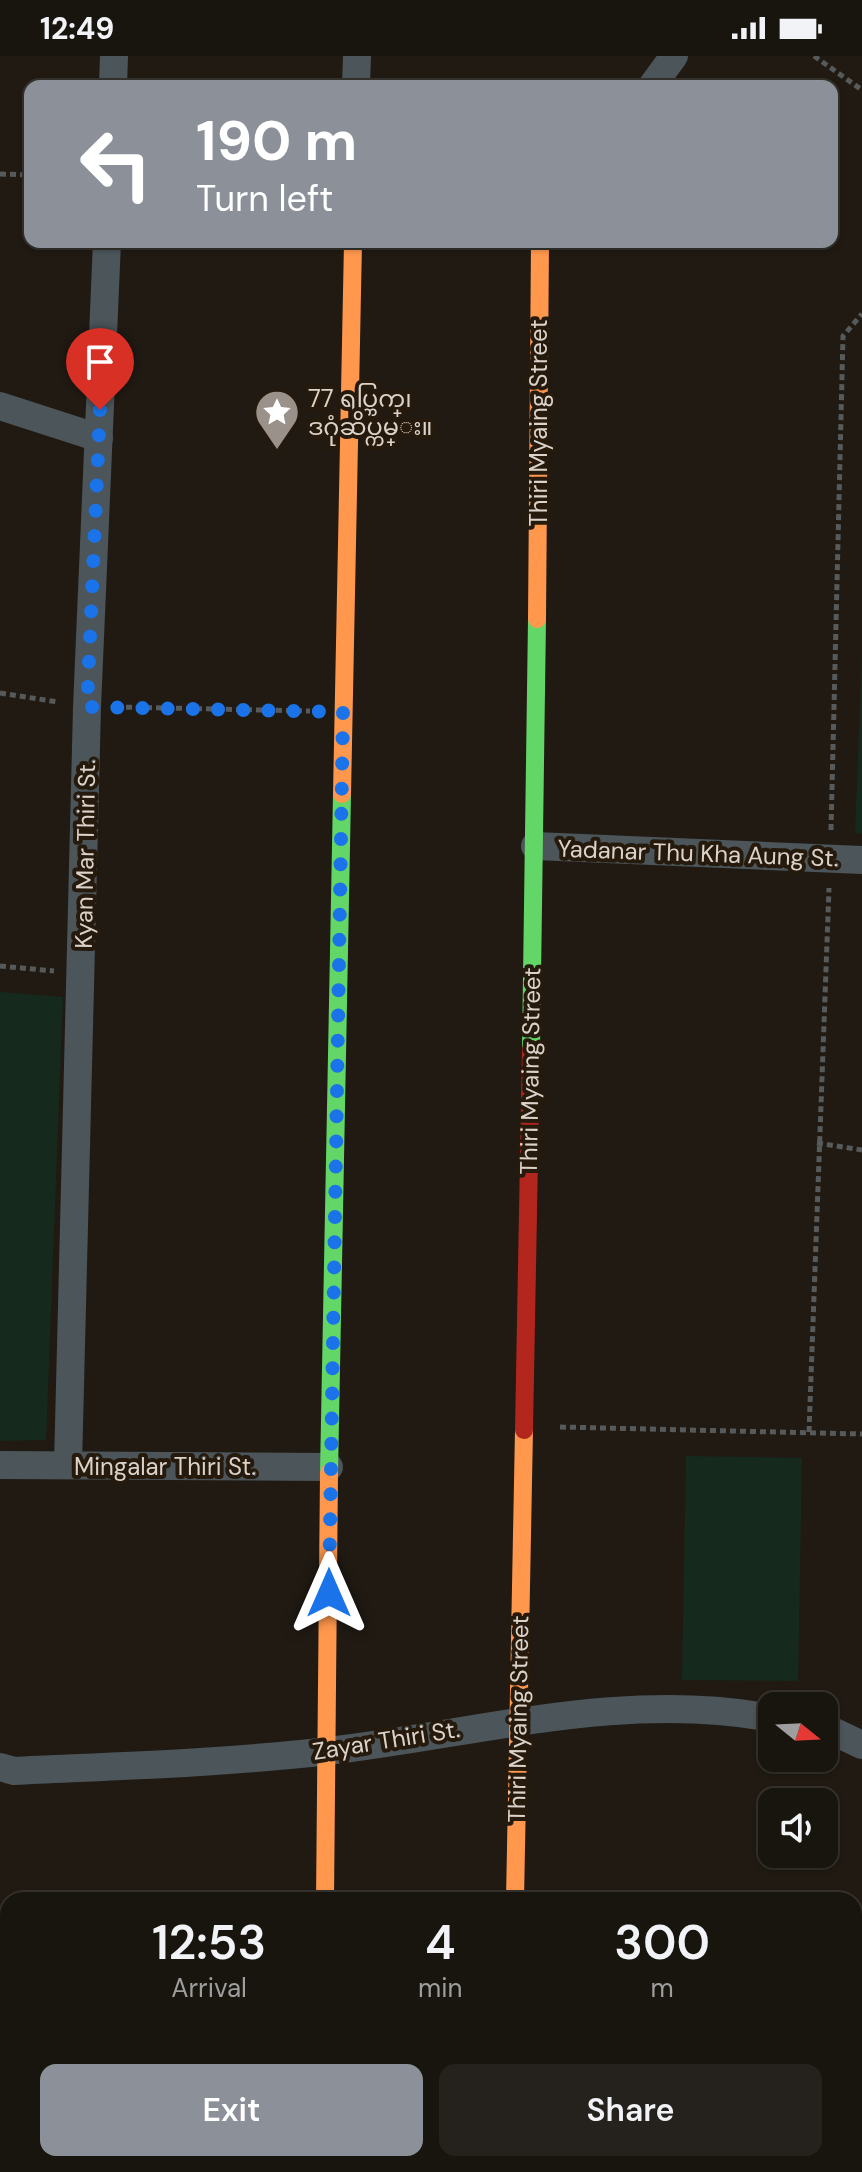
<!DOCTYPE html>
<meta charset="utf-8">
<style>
:root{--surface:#18140e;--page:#25211c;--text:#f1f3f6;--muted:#9f9e9e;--line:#36332e;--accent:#8c9099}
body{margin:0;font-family:"DM Sans","Noto Sans Myanmar",sans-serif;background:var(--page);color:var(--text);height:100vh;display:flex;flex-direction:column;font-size:30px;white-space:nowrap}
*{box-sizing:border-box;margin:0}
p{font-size:26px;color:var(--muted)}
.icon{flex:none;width:44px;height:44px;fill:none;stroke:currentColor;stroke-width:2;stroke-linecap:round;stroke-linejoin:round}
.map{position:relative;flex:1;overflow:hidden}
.drawer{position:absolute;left:0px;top:1836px;width:862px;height:280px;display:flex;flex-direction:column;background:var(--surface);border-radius:24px 24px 0 0;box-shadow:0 2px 6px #0004,0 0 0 2px var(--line)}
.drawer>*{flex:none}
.banner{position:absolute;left:24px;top:24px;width:814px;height:168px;border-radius:16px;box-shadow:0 2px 6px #0004,0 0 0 2px var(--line);background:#8c9099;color:#fff;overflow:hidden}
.needle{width:52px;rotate:108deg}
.controls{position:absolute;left:758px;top:1636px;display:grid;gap:16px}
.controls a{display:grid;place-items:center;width:80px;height:80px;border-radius:16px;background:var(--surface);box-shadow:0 2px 6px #0004,0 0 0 2px var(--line);font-size:40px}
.pin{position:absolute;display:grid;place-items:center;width:68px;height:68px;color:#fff;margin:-82px -34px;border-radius:50% 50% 50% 0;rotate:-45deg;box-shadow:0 0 8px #0007}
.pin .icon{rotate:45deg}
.me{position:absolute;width:88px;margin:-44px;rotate:0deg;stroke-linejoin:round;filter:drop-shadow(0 0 6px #0008)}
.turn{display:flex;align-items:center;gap:28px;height:168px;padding:0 40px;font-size:36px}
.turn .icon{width:104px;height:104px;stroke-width:2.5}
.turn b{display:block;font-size:56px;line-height:68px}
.eta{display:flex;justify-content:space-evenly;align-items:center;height:136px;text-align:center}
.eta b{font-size:48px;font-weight:600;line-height:56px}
.action{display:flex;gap:16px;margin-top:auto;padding:16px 40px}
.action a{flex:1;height:92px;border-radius:16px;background:var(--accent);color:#fff;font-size:32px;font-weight:600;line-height:92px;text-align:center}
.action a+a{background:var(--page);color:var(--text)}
.status{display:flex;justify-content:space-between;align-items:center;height:56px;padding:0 40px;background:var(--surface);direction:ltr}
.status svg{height:22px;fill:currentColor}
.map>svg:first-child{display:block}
.green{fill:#152a1c}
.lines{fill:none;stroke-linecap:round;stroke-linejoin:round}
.path{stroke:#565a5a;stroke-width:5;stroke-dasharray:6 4;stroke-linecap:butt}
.street{stroke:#4b555a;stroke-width:28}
.fast{stroke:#63d668;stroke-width:18}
.slow{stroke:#ff974d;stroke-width:18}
.jam{stroke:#b3261e;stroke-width:18}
.route{stroke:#1a73e8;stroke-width:14;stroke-dasharray:0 25.2}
.labels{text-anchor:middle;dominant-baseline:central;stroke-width:8;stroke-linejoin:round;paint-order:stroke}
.poi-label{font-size:24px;fill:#dbd2ca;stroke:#261a0d;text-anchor:start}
.street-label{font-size:24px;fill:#dbd2ca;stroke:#261a0d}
</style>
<div class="status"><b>12:49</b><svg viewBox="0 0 49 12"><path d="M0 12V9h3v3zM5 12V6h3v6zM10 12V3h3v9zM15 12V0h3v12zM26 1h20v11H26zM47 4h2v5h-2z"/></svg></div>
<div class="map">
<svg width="862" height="2116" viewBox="0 0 862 2116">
<rect width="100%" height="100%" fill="#201a13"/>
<g class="green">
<polygon points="862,598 862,778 855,777"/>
<polygon points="0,936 63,941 46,1384 0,1385"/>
<polygon points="686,1400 802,1402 798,1625 682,1624"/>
</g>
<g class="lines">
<g class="path">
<polyline points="814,0 862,34"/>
<polyline points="0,118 30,119"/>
<polyline points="0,637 58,646"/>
<polyline points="116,651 310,655"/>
<polyline points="831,774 843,280 862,258"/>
<polyline points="0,910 54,915"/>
<polyline points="817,1087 862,1094"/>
<polyline points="560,1371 862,1378"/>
<polyline points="809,1376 829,832"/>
<polyline points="38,2116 39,2108"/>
</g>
<g class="street">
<polyline points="113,30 114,0"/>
<polyline points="356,30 357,0"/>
<polyline points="652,30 674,0"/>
<polyline points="0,350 99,382"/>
<polyline points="535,790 862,804"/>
<polyline points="0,1409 329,1411"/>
<polyline points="68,1409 87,651 107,186"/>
<polyline points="824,1671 862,1689"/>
<path d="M0,1711L14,1715C118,1710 224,1707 328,1695C476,1678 622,1634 772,1662"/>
<polyline points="0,1978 8,1978"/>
<polyline points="854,2020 862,2025"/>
<polyline points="319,2116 319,2108"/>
<polyline points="510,2116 510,2108"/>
</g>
<g class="fast">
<polyline points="531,993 537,563"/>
<polyline points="329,1417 342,738"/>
</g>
<g class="slow">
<polyline points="537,563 540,186"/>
<polyline points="342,738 353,186"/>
<polyline points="325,1844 329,1417"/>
<polyline points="515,1844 524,1374"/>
</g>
<polyline class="jam" points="524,1374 531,993"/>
</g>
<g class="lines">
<polyline class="route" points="100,354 87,651 343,656 329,1537"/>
</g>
<defs>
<g id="sight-pin" transform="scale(2.3)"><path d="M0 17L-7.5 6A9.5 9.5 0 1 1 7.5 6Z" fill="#9a928a" stroke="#261a0d"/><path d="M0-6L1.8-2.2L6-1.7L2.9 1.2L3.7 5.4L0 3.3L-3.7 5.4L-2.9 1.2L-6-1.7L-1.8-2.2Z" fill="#fff"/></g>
</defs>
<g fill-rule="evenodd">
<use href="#sight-pin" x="277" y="356"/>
</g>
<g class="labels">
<g class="poi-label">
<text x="308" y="342">77 ရပ္ကြက္၊<tspan x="308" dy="28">ဒဂုံဆိပ္ကမ္း။</tspan></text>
</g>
<g class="street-label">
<text transform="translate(538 367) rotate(-90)">Thiri Myaing Street</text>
<text transform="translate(698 797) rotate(2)">Yadanar Thu Kha Aung St.</text>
<text transform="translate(85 798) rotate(-89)">Kyan Mar Thiri St.</text>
<text transform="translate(530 1015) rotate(-89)">Thiri Myaing Street</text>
<text x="165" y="1410">Mingalar Thiri St.</text>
<text transform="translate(518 1663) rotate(-89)">Thiri Myaing Street</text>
<text transform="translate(386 1684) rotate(-9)">Zayar Thiri St.</text>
</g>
</g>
</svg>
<div class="controls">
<a><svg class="needle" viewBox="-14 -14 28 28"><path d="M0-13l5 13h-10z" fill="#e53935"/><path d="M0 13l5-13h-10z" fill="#9f9e9e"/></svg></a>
<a><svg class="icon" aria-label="sound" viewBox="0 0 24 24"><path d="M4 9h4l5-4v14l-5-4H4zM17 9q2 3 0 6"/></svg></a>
</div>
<div class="pin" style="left:100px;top:354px;background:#d93025"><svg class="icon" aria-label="arrive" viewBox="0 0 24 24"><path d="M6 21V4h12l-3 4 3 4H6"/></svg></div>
<svg class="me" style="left:329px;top:1537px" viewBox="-20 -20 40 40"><path d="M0-17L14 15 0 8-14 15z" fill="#1a73e8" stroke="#fff" stroke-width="4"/></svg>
<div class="banner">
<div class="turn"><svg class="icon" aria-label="left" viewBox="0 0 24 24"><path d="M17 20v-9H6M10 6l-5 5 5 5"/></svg><div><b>190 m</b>Turn left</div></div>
</div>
<section class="drawer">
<div class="eta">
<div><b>12:53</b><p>Arrival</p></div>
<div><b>4</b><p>min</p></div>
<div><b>300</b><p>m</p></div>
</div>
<div class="action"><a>Exit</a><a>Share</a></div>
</section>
</div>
